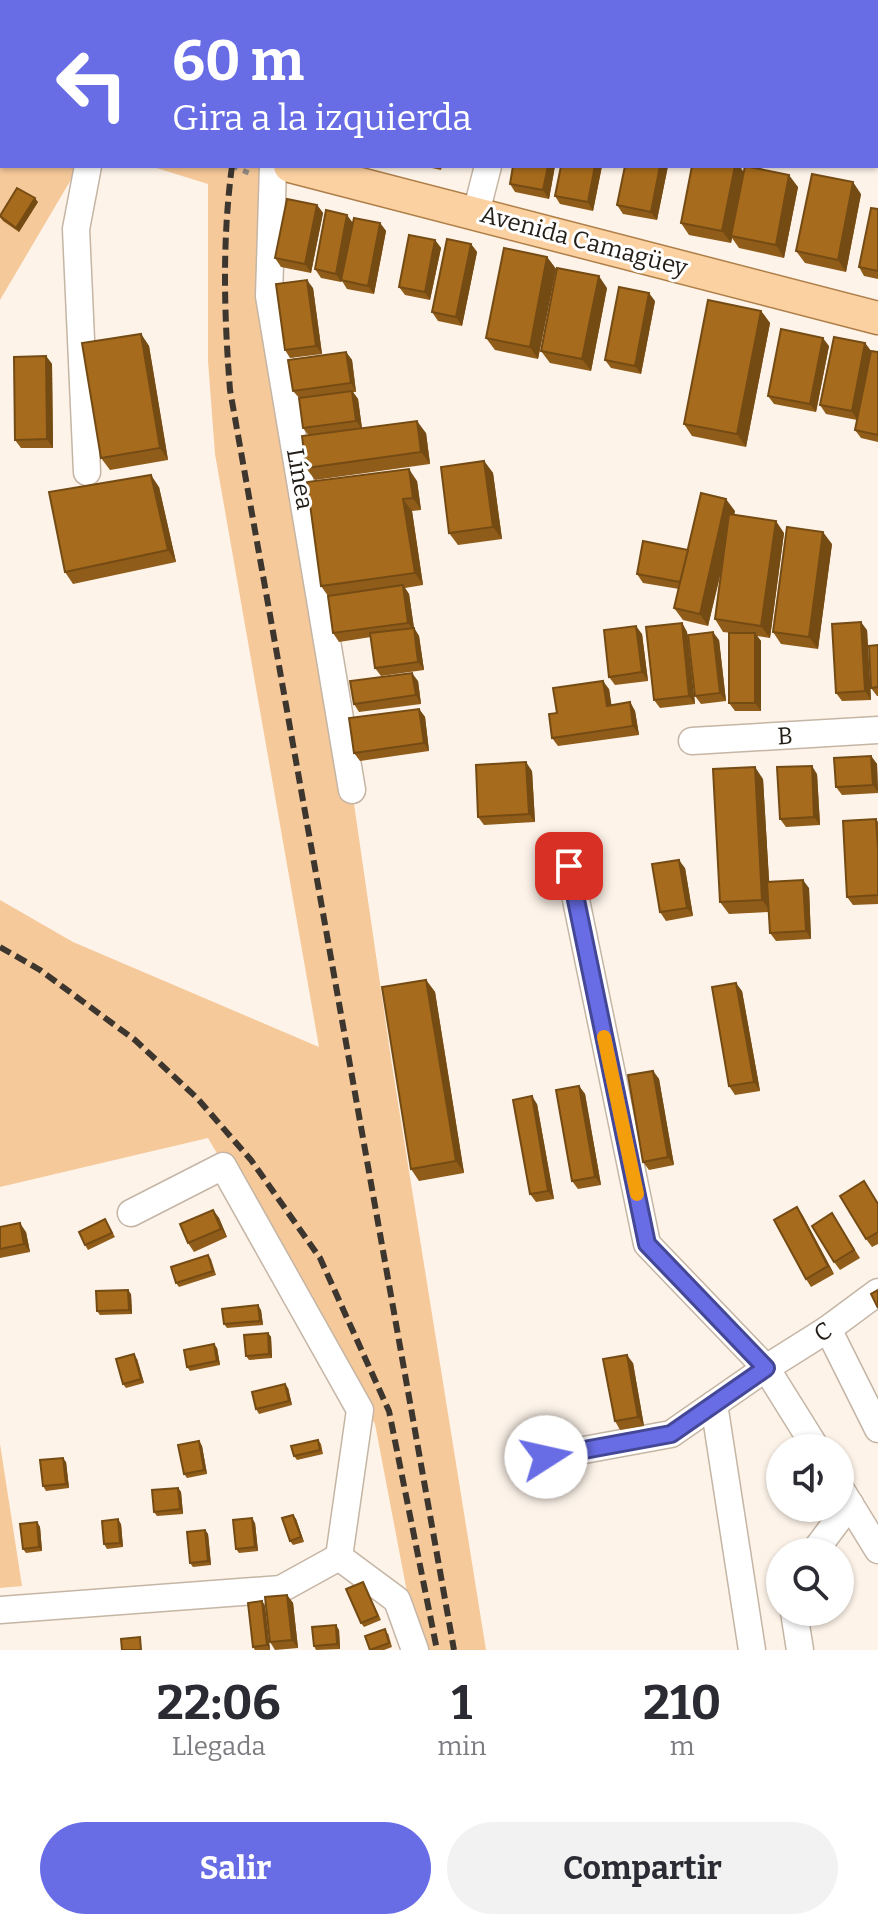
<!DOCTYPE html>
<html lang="es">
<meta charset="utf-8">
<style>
:root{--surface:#fff;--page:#f2f2f3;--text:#2b2b33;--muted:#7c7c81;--accent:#686de6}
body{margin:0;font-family:Bitter,serif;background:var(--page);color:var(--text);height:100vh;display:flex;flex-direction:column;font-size:30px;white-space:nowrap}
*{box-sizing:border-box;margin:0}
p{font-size:26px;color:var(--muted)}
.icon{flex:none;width:44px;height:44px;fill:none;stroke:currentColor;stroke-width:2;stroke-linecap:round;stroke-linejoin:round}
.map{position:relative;height:1650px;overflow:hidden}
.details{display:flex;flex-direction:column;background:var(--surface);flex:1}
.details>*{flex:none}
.banner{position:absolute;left:0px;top:0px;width:878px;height:168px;box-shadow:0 2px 6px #0004;background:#686de6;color:#fff;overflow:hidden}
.buttons{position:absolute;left:766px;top:1434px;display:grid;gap:16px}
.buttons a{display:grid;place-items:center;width:88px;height:88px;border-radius:50%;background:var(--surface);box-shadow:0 2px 6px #0004;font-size:40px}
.pin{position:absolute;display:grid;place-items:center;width:68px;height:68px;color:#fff;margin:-34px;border-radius:16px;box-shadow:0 4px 12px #0006}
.me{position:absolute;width:88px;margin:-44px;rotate:80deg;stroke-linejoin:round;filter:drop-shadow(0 0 6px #0008)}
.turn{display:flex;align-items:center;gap:28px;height:168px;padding:0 40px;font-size:36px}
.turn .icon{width:104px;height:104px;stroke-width:2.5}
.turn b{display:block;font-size:56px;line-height:68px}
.eta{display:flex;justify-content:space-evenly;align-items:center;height:136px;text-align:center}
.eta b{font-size:48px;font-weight:700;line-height:56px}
.primary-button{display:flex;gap:16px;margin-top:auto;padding:16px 40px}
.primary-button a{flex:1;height:92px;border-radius:48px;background:var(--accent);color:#fff;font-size:32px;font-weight:700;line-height:92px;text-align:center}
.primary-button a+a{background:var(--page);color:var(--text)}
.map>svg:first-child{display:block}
.green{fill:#f6c99a}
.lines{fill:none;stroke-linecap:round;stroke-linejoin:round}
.minor-casing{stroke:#c5b5a4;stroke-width:29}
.major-casing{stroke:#ae7e48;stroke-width:35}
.path{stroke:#948c84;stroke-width:5;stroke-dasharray:6 6;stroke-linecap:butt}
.minor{stroke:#fff;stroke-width:26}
.major{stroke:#fbd1a1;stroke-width:32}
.rail{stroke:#3c362f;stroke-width:6;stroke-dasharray:12 6;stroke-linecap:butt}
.wall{fill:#905c19}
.shaded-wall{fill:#754b14}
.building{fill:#a76b1d;stroke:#754b14;stroke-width:2}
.route-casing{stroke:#444796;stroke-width:20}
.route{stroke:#686de6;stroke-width:14}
.slow{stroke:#f59e0b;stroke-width:14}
.labels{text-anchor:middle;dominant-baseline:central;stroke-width:6;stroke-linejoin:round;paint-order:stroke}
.street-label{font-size:24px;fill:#231d17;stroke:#fff}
</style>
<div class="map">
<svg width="878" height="1650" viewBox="0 0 878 1650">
<rect width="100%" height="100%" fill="#fdf3e9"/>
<g class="green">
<polygon points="0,0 70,0 2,2 2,166 79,166 0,300"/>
<polygon points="150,166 277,166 265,290 352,790 391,1059 486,1650 418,1650 375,1424 208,1138 0,1187 0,900 73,942 319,1047 215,454 208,361 208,184"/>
<polygon points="0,1444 22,1586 0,1588"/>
</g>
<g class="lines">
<g class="minor-casing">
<g id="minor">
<polyline points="523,2 523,0"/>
<polyline points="273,166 269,296 352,790"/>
<polyline points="476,213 488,166"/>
<polyline points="87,472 76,229 88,166"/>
<polyline points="692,741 878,730"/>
<polyline points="569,866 647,1244 766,1368 828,1329 878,1292"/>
<polyline points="131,1213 223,1166 360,1410 339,1557"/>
<polyline points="828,1329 878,1429"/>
<polyline points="714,1404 752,1650"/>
<polyline points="546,1457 671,1434 766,1368 816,1448"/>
<polyline points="840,1488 878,1550"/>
<polyline points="814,1552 850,1504"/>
<polyline points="0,1610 281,1589 339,1557 397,1600 415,1650"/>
<polyline points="794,1612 800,1650"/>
</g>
</g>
<g class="major-casing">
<g id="major">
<polyline points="0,13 2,16"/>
<polyline points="290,166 878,318"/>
</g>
</g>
<g class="path">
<polyline points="279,2 279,0"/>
<polyline points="232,166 249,173"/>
</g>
<use href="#minor" class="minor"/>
<use href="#major" class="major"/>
<g class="rail">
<polyline points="19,2 21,0"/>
<polyline points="38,2 40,0"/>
<polyline points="261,2 262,0"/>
<polyline points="0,21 2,20"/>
<polyline points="0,38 2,37"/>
<path d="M232,166C222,241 224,314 230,390L454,1650"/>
<polyline points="0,947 40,970 135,1040 197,1098 251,1160 320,1258 389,1411 437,1650"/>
</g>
</g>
<g class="wall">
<polygon points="423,166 442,166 441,170"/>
<polygon points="555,166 549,199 515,192 510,184"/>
<polygon points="602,166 593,211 560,204 555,196"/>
<polygon points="625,166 668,166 657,220 623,214 617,205"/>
<polygon points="744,172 798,187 784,258 739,248 732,238 731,243 689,235 681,223"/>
<polygon points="861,194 846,272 805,263 796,251"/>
<polygon points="38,202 19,232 3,221 0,217"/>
<polygon points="317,205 323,213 311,273 281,267 275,258"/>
<polygon points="878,209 878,279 864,276 859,267"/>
<polygon points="353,223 380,223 386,231 374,294 347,289 342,281 341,282 321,278 315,269"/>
<polygon points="435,240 441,248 430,300 405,295 399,287"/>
<polygon points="471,244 477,252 462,326 438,321 432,312"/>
<polygon points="547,257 556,269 538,359 495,350 486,338"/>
<polygon points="313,288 322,354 290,358 285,350"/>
<polygon points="607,288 591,371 550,363 541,351"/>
<polygon points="655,301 641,374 611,368 605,360"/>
<polygon points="761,311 770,323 746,447 692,436 684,424"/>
<polygon points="141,334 149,346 168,460 110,470 101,458"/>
<polygon points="865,343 871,351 878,352 878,442 861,438 855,430 857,420 826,414 820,405"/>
<polygon points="829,346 816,412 774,404 768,396"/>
<polygon points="346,352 352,360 356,392 353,392 358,399 362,428 426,433 430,464 315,480 306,468 309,436 303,428 300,399 293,391"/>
<polygon points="46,356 52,364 53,448 21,448 15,440"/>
<polygon points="484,461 493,473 502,539 458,545 449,533"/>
<polygon points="417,481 421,510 412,511 423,585 405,588 409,594 414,628 419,636 424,670 381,676 375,668 371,637 339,642 333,633 328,596 321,586"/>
<polygon points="159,487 176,562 73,584 65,572"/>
<polygon points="735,511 734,515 784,533 770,638 757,636 761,641 761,711 735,711 729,703 732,633 723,632 715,619 723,564 708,626 683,620 674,608 679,589 643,583 637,574 688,550"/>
<polygon points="832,544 818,649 781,644 773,632"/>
<polygon points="682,623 687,632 695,704 660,708 654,700"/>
<polygon points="867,630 871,700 842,701 836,693"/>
<polygon points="642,634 648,681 615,685 609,677"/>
<polygon points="719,640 726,701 701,704 695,696"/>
<polygon points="878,645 878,696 877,696 871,688"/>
<polygon points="418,681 421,704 359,712 354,704"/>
<polygon points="609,689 611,705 630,702 635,711 639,735 558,746 552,738 557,713"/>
<polygon points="419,709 425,717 429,751 360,761 354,753"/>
<polygon points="871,756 877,764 878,793 842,795 836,787"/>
<polygon points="532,771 535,822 484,825 478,817"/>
<polygon points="817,774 820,825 786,827 780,819"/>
<polygon points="763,779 769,882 809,888 811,939 776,941 770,933 769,912 729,914 720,902"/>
<polygon points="876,819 878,822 878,904 853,905 847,897"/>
<polygon points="685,868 693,916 666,921 660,912"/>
<polygon points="426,980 435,992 464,1173 419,1181 411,1169"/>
<polygon points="742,991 760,1091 735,1095 729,1086"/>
<polygon points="653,1071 659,1079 674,1165 649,1170 643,1162"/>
<polygon points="579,1086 585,1094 601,1185 578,1189 572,1181"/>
<polygon points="537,1104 554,1199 536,1202 530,1194"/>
<polygon points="878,1203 878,1244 872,1247 866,1239"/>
<polygon points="797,1207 803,1216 834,1274 811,1287 806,1279"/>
<polygon points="213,1210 219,1218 227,1237 194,1252 188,1243"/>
<polygon points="832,1213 860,1258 840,1270 834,1262"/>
<polygon points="105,1219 115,1237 88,1250 85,1245"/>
<polygon points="0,1227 26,1232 30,1252 0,1258"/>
<polygon points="208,1255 211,1259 216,1275 179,1287 176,1283"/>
<polygon points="131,1294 132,1314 100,1315 97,1311"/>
<polygon points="261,1310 263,1325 227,1328 224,1324"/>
<polygon points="268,1333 271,1337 272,1358 249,1360 246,1356"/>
<polygon points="217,1348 220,1365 190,1371 187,1367"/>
<polygon points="137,1359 144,1383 126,1388 123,1384"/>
<polygon points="633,1363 644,1426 620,1430 615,1421"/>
<polygon points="288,1388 292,1405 259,1414 256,1409"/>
<polygon points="318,1440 321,1444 323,1454 297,1460 294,1456"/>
<polygon points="199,1441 202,1446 207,1474 187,1478 184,1474"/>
<polygon points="66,1462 69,1488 46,1491 43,1486"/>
<polygon points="178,1488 181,1492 183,1514 157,1516 154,1512"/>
<polygon points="293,1515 296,1519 304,1542 293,1545 290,1541"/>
<polygon points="37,1522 40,1527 42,1551 26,1553 23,1549"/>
<polygon points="255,1523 258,1551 239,1553 236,1549"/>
<polygon points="121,1524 123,1547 107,1549 104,1544"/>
<polygon points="205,1530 208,1534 211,1565 193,1567 190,1563"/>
<polygon points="363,1582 381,1620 364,1627 361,1623"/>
<polygon points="287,1595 293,1603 298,1648 275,1650 270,1642"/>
<polygon points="262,1601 265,1606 270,1650 255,1650 253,1647"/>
<polygon points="339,1630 340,1649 316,1650 314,1646"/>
<polygon points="388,1633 392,1647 384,1650 370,1650"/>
</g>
<g class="shaded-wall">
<polygon points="548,166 555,166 549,199 543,190"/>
<polygon points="595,166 602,166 593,211 588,202"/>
<polygon points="660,166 668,166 657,220 651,212"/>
<polygon points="735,166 740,166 744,173 731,243 722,231"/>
<polygon points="789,175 798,187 784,258 776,245"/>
<polygon points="853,182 861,194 846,272 838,260"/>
<polygon points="35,198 38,202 19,232 16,228"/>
<polygon points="317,205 323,213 311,273 305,264"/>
<polygon points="347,215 353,223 341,282 336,274"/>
<polygon points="380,223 386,231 374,294 368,286"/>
<polygon points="435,240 441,248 430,300 425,292"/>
<polygon points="471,244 477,252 462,326 456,317"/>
<polygon points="547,257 556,269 538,359 530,347"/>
<polygon points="599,276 607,288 591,371 582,359"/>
<polygon points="307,280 313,288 322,354 316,346"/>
<polygon points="649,293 655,301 641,374 635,366"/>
<polygon points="761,311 770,323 746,447 737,434"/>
<polygon points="141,334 149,346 168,460 160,448"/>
<polygon points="823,338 829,346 816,412 810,404"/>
<polygon points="865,343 871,351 857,420 852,411"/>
<polygon points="346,352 352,360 356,392 351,383"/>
<polygon points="46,356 52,364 53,448 47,439"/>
<polygon points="352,391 358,399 362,429 356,421"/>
<polygon points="417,421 426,433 430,464 421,452"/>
<polygon points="484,461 493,473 502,539 493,527"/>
<polygon points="409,469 417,481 421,510 413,498"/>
<polygon points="151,475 159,487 176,562 168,550"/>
<polygon points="403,499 412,511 423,585 415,573"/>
<polygon points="726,499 735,511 708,626 700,614"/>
<polygon points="776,521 784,533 770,638 761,626"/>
<polygon points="823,532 832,544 818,649 809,637"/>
<polygon points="403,585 409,594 414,628 419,636 424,670 418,662 414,631 408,623"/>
<polygon points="861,622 867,630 871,700 865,691"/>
<polygon points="682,623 687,632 695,704 689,696"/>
<polygon points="636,626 642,634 648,681 642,672"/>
<polygon points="713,632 719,640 726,701 720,693"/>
<polygon points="755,633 761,641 761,711 755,703"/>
<polygon points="412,673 418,681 421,704 416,695"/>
<polygon points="603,681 609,689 613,714 607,706"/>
<polygon points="630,702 635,711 639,735 633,726"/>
<polygon points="419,709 425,717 429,751 424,743"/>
<polygon points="871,756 877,764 878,792 873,785"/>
<polygon points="526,762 532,771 535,822 529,814"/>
<polygon points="812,766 817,774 820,825 814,817"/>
<polygon points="755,767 763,779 771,912 762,900"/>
<polygon points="679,860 685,868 693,916 687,908"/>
<polygon points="803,880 809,888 811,939 806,931"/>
<polygon points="426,980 435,992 464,1173 456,1161"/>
<polygon points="736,983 742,991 760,1091 754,1082"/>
<polygon points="653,1071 659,1079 674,1165 668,1157"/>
<polygon points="579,1086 585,1094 601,1185 595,1177"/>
<polygon points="532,1096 537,1104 554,1199 548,1191"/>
<polygon points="797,1207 803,1216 834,1274 828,1266"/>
<polygon points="213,1210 219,1218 227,1237 221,1229"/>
<polygon points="20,1223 26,1232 30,1252 24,1244"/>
<polygon points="128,1290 131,1294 132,1314 129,1310"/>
<polygon points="258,1305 261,1310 263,1325 260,1321"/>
<polygon points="268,1333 271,1337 272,1358 269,1354"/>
<polygon points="214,1344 217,1348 220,1365 217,1361"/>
<polygon points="134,1354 137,1359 144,1383 141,1379"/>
<polygon points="627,1355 633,1363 644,1426 638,1417"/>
<polygon points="285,1384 288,1388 292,1405 289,1401"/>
<polygon points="199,1441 202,1446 207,1474 204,1470"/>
<polygon points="63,1458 66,1462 69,1488 66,1484"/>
<polygon points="178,1488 181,1492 183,1514 180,1509"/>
<polygon points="293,1515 296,1519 304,1542 301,1537"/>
<polygon points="252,1518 255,1523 258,1551 255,1547"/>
<polygon points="118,1519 121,1524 123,1547 120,1543"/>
<polygon points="37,1522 40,1527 42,1551 39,1547"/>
<polygon points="205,1530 208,1534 211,1565 208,1561"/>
<polygon points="287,1595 293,1603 298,1648 292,1640"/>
<polygon points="262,1601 265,1606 270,1650 267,1645"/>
<polygon points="336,1625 339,1630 340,1649 337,1644"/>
</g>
<g class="building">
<rect x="290" y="0" width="65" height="2"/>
<rect x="420" y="0" width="75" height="2"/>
<polygon points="538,0 610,0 613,1 613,2 538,2"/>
<polygon points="513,166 548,166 543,190 510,184"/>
<polygon points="561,166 595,166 588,202 555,196"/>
<polygon points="625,166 660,166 651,212 617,205"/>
<polygon points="692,166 735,166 722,231 681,223"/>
<polygon points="745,166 789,175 776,245 731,236"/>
<polygon points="812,174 853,182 838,260 796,251"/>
<polygon points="17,188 35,198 16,228 0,216"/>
<polygon points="287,199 317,205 305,264 275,258"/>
<polygon points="871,208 878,209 878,271 859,267"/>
<polygon points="326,210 347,215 336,274 315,269"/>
<polygon points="354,218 380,223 368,286 341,280"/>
<polygon points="409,235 435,240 425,292 399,287"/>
<polygon points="447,239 471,244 456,317 432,312"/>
<polygon points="504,248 547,257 530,347 486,338"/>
<polygon points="557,268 599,276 582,359 541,351"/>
<polygon points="307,280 316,346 285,350 276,284"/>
<polygon points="619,287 649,293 635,366 605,360"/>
<polygon points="708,300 761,311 737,434 684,424"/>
<polygon points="781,329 823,338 810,404 768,396"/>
<polygon points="141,334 160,448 101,458 82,343"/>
<polygon points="834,337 865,343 852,411 820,405"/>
<polygon points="871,351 878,352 878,435 855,430"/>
<polygon points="346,352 351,383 293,391 288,360"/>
<polygon points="46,356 47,439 15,440 14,357"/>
<polygon points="352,391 356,421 303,428 299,398"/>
<polygon points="417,421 421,452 306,468 302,436"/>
<polygon points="484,461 493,527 449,533 441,467"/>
<polygon points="409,469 413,498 403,499 415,573 321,586 307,482"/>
<polygon points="151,475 168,550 65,572 49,492"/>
<polygon points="701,493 726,499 700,614 674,608"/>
<polygon points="729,514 776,521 761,626 715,619"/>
<polygon points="787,527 823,532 809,637 773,632"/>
<polygon points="643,541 688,550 680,582 637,574"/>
<polygon points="403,585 408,623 333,633 328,596"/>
<polygon points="861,622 865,691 836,693 832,624"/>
<polygon points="682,623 689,696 654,700 646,627"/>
<polygon points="636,626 642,672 609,677 604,630"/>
<polygon points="414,628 418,662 375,668 370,633"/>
<polygon points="713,632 720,693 695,696 688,635"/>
<rect x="729" y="633" width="26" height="70"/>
<polygon points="878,645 878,687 871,688 869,646"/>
<polygon points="412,673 416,695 354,704 350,681"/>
<polygon points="603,681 607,706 630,702 633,726 552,738 549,714 557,713 553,688"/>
<polygon points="419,709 424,743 354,753 349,718"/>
<polygon points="871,756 873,785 836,787 834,758"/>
<polygon points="526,762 529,814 478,817 476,765"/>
<polygon points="812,766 814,817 780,819 777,767"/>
<polygon points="755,767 762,900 720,902 713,769"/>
<polygon points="876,819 878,849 878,895 847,897 843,821"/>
<polygon points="679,860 687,908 660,912 652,864"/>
<polygon points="803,880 806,931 770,933 767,882"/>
<polygon points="426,980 456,1161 411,1169 382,987"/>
<polygon points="736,983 754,1082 729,1086 712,987"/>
<polygon points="653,1071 668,1157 643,1162 628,1075"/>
<polygon points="579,1086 595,1177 572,1181 556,1090"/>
<polygon points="532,1096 548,1191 530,1194 513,1100"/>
<polygon points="864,1181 878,1204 878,1232 866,1239 840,1196"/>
<polygon points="797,1207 828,1266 806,1279 774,1220"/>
<polygon points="213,1210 221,1229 188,1243 180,1224"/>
<polygon points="832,1213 854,1250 834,1262 812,1226"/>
<polygon points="105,1219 112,1233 85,1245 79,1232"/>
<polygon points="20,1223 24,1244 0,1249 0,1227"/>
<polygon points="208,1255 213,1271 176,1283 171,1267"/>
<polygon points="128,1290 129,1310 97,1311 96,1291"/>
<polygon points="878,1290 878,1308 871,1294"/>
<polygon points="258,1305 260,1321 224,1324 222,1309"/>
<polygon points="268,1333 269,1354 246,1356 244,1335"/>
<polygon points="214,1344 217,1361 187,1367 184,1350"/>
<polygon points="134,1354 141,1379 123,1384 116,1359"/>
<polygon points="627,1355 638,1417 615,1421 603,1359"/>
<polygon points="285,1384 289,1401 256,1409 252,1392"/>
<polygon points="318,1440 320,1450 294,1456 291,1446"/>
<polygon points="199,1441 204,1470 184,1474 178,1445"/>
<polygon points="63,1458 66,1484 43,1486 40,1460"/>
<polygon points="178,1488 180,1509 154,1512 152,1490"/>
<polygon points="293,1515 301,1537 290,1541 282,1518"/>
<polygon points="252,1518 255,1547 236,1549 233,1520"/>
<polygon points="118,1519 120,1543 104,1544 102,1521"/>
<polygon points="37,1522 39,1547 23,1549 20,1524"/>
<polygon points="205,1530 208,1561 190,1563 187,1532"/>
<polygon points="363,1582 378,1616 361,1623 346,1589"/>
<polygon points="287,1595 292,1640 270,1642 265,1597"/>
<polygon points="262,1601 267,1645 253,1647 248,1603"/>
<polygon points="336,1625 337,1644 314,1646 312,1627"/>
<polygon points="385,1629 389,1643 370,1650 365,1636"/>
<polygon points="140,1637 141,1650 122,1650 121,1639"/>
</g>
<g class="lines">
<g class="route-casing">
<polyline id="route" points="546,1457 671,1434 766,1368 647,1244 569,866"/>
</g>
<use href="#route" class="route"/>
<polyline class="slow" points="604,1037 637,1194"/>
</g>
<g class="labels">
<g class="street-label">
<text transform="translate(584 241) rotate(15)">Avenida Camagüey</text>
<text transform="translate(300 479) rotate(80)">Línea</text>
<text transform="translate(785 736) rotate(-3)">B</text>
<text transform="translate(823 1332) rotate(-34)">C</text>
</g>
</g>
</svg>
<div class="buttons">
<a><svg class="icon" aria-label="sound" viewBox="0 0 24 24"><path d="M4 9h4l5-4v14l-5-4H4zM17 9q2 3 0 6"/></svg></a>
<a><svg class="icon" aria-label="search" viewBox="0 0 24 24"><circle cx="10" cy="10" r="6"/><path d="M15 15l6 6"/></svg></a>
</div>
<div class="pin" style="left:569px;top:866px;background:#d93025"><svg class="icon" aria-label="arrive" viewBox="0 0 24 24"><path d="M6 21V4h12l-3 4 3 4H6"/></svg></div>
<svg class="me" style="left:546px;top:1457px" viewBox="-20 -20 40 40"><circle r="19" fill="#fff"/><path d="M0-13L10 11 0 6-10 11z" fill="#686de6"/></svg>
<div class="banner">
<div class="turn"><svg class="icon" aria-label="left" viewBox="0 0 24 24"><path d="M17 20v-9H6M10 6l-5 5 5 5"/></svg><div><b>60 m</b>Gira a la izquierda</div></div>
</div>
</div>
<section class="details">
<div class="eta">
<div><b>22:06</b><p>Llegada</p></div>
<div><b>1</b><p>min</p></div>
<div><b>210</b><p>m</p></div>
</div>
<div class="primary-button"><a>Salir</a><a>Compartir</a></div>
</section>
